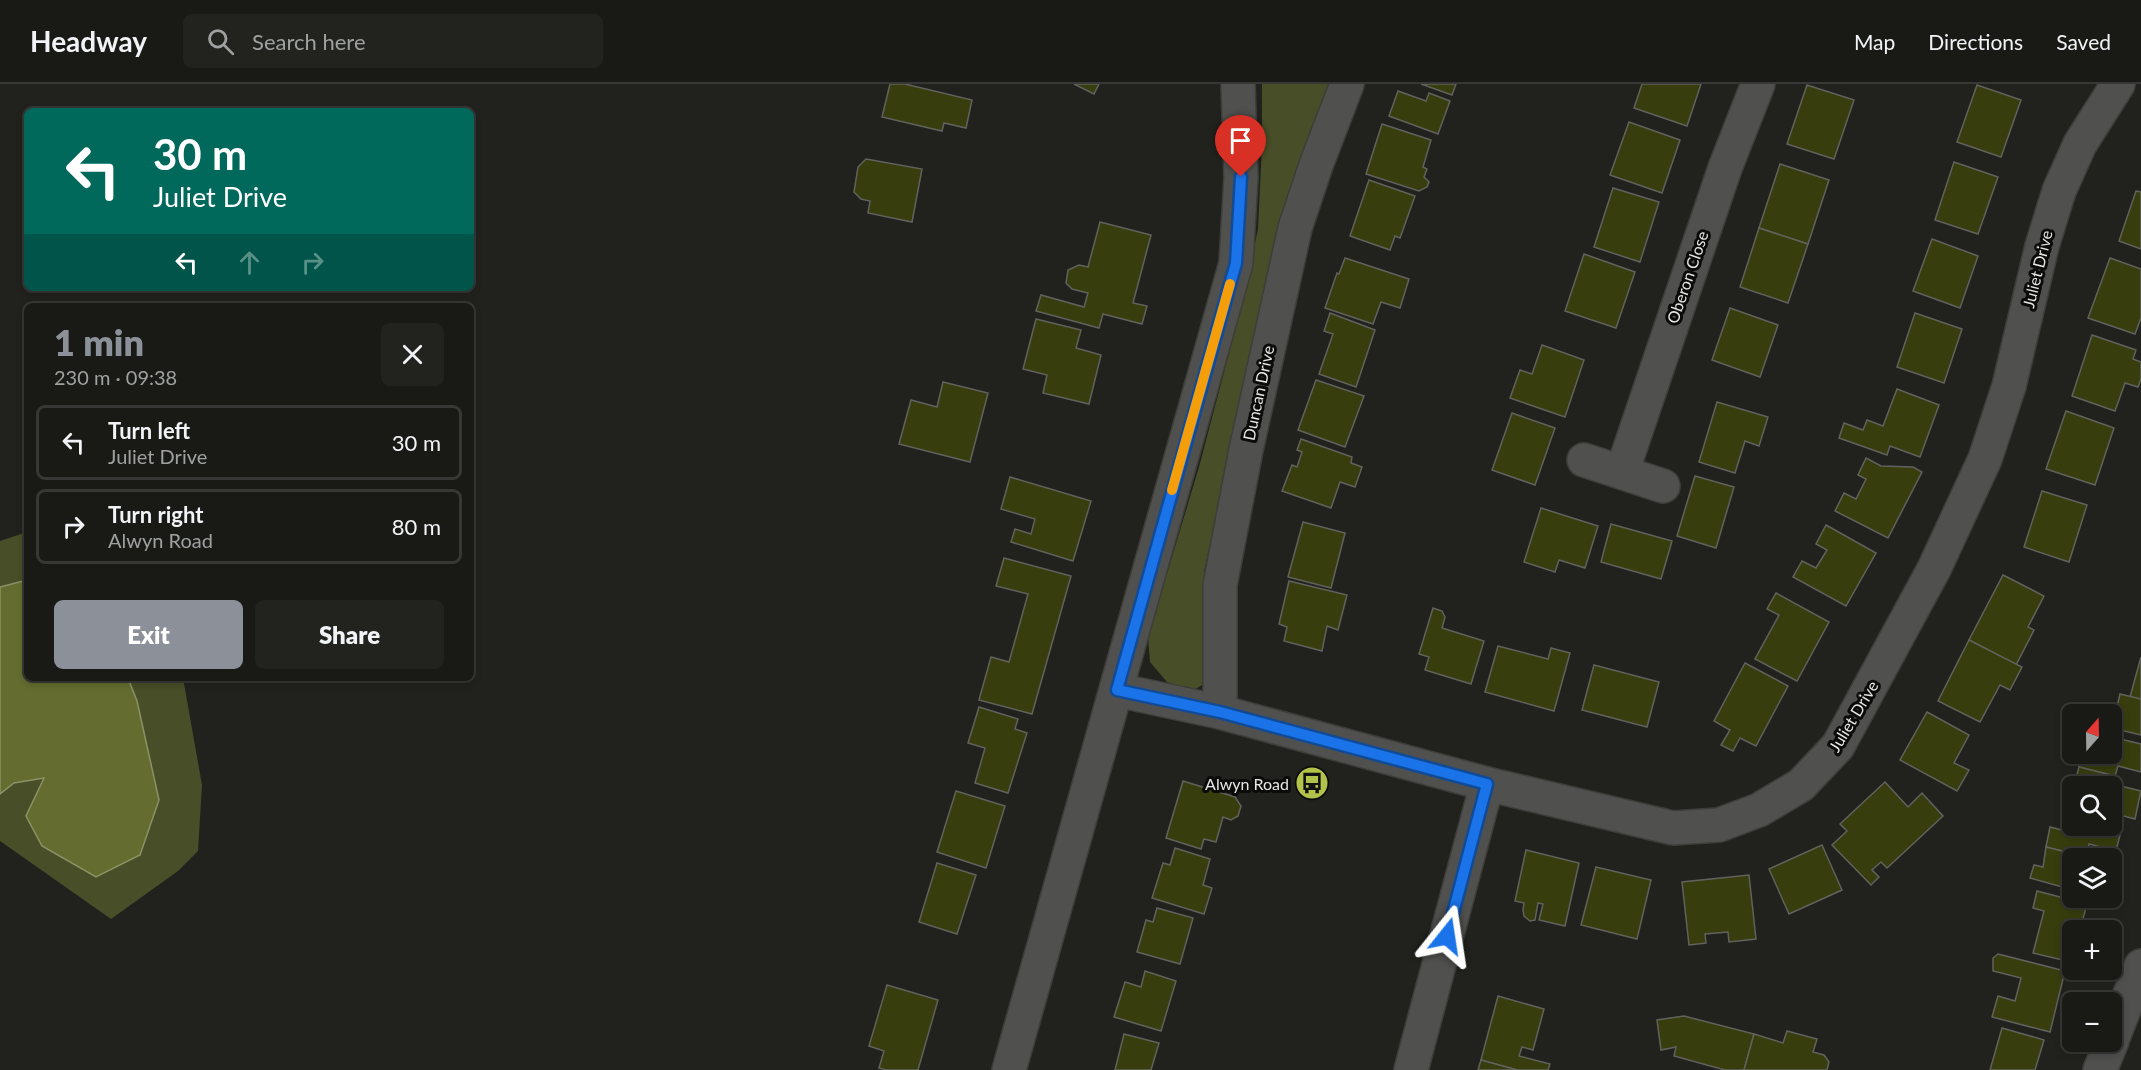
<!DOCTYPE html>
<meta charset="utf-8">
<style>
:root{--surface:#191a16;--page:#22231f;--text:#f1f3f6;--muted:#9fa1a1;--line:#373835;--accent:#8c9099}
body{margin:0;font-family:Lato,sans-serif;background:var(--page);color:var(--text);height:100vh;display:flex;flex-direction:column;font-size:22px;white-space:nowrap}
*{box-sizing:border-box;margin:0}
p{font-size:20px;color:var(--muted)}
.icon{flex:none;width:33px;height:33px;fill:none;stroke:currentColor;stroke-width:2;stroke-linecap:round;stroke-linejoin:round}
.map{position:relative;flex:1;overflow:hidden}
.sheet{position:absolute;left:24px;top:219px;width:450px;height:378px;display:flex;flex-direction:column;background:var(--surface);border-radius:9px;box-shadow:0 3px 9px #0003,0 0 0 2px var(--line)}
.sheet>*{flex:none}
.guide{position:absolute;left:24px;top:24px;width:450px;height:183px;border-radius:9px;box-shadow:0 3px 9px #0003,0 0 0 2px var(--line);background:#00695c;color:#fff;overflow:hidden}
.needle{width:39px;rotate:20deg}
.fabs{position:absolute;left:2062px;top:620px;display:grid;gap:12px}
.fabs a{display:grid;place-items:center;width:60px;height:60px;border-radius:9px;background:var(--surface);box-shadow:0 3px 9px #0003,0 0 0 2px var(--line);font-size:30px}
.pin{position:absolute;display:grid;place-items:center;width:51px;height:51px;color:#fff;margin:-62px -26px;border-radius:50% 50% 50% 0;rotate:-45deg;box-shadow:0 0 6px #0007}
.pin .icon{rotate:45deg}
.me{position:absolute;width:66px;margin:-33px;rotate:15deg;stroke-linejoin:round;filter:drop-shadow(0 0 4px #0008)}
.turn{display:flex;align-items:center;gap:21px;height:126px;padding:0 30px;font-size:27px}
.turn .icon{width:78px;height:78px;stroke-width:2.5}
.turn b{display:block;font-size:42px;line-height:51px}
.lanes{display:flex;align-items:center;height:57px;padding:0 30px;background:#0003;justify-content:center;gap:30px;direction:ltr}
.lanes .off{opacity:.35}
.round{display:grid;place-items:center;flex:none;width:63px;height:63px;border-radius:9px;background:var(--page)}
.summary{display:flex;align-items:center;justify-content:space-between;height:102px;padding:0 30px}
h1{font-size:36px;font-weight:800;line-height:45px;color:var(--accent)}
.primary-button{display:flex;gap:12px;margin-top:auto;padding:12px 30px}
.primary-button a{flex:1;height:69px;border-radius:9px;background:var(--accent);color:#fff;font-size:24px;font-weight:800;line-height:69px;text-align:center}
.primary-button a+a{background:var(--page);color:var(--text)}
ul{padding:0;list-style:none}
li{display:flex;align-items:center;gap:18px;height:75px;margin:0 12px 9px;padding:0 18px;border:3px solid var(--line);border-radius:9px}
li div{flex:1}
li b{display:block;font-size:22px}
li em{font-style:normal}
header{display:flex;align-items:center;gap:36px;box-sizing:border-box;height:84px;padding:0 30px;background:var(--surface);border-bottom:2px solid var(--line)}
header strong{font-size:28px}
nav{display:flex;gap:33px;margin-inline-start:auto;font-size:21px}
.search{width:420px;height:54px;background:var(--page);display:flex;align-items:center;gap:15px;box-sizing:border-box;padding:0 21px;border-radius:9px;color:var(--muted);font-size:22px}
.map>svg:first-child{display:block}
.green{fill:#484e27}
.water{fill:#646d2f;stroke:#8b9266;stroke-width:1.5}
.building{fill:#373d0d;stroke:#61625d;stroke-width:1.5}
.lines{fill:none;stroke-linecap:round;stroke-linejoin:round}
.minor-casing{stroke:#3d3e3a;stroke-width:36}
.minor{stroke:#50514e;stroke-width:33}
.route-casing{stroke:#114b97;stroke-width:15}
.route{stroke:#1a73e8;stroke-width:10}
.slow{stroke:#f59e0b;stroke-width:10}
.labels{text-anchor:middle;dominant-baseline:central;stroke-width:6;stroke-linejoin:round;paint-order:stroke}
.street-label{font-size:16px;fill:#e7e8e5;stroke:#0b0b09}
.poi-label{font-size:16px;fill:#e7e8e5;stroke:#0b0b09;text-anchor:end}
</style>
<header>
<strong>Headway</strong>
<div class="search"><svg class="icon" aria-label="search" viewBox="0 0 24 24"><circle cx="10" cy="10" r="6"/><path d="M15 15l6 6"/></svg>Search here</div>
<nav><a>Map</a><a>Directions</a><a>Saved</a></nav>
</header>
<div class="map">
<svg width="2141" height="986" viewBox="0 0 2141 986">
<rect width="100%" height="100%" fill="#21221e"/>
<g class="green">
<polygon points="1262,0 1331,0 1252,267 1204,488 1208,597 1191,608 1167,598 1150,578 1148,553 1199,383 1241,224 1258,145 1262,61"/>
<polygon points="27,448 27,496 0,503 0,457"/>
<polygon points="128,594 183,594 202,701 198,767 178,787 111,835 0,757 0,710 13,699 45,694 159,716 137,617"/>
</g>
<polygon class="water" points="27,496 27,594 128,594 137,617 159,716 140,771 96,793 42,762 26,732 44,694 14,699 0,710 0,503"/>
<g class="building">
<polygon points="890,0 905,0 972,16 966,44 944,39 942,47 882,33"/>
<polygon points="1074,0 1099,0 1094,10"/>
<polygon points="1421,0 1456,0 1452,11"/>
<polygon points="1642,0 1701,0 1687,42 1634,24"/>
<polygon points="1807,1 1854,16 1834,75 1787,60"/>
<polygon points="1977,1 2021,16 2001,73 1957,58"/>
<polygon points="1398,7 1426,17 1429,9 1450,17 1438,50 1389,32"/>
<polygon points="1629,38 1680,56 1662,109 1610,91"/>
<polygon points="1382,40 1431,56 1423,83 1427,85 1424,93 1429,98 1427,103 1419,107 1366,90"/>
<polygon points="866,75 922,85 912,138 868,129 870,117 861,115 854,108 858,83"/>
<polygon points="1954,78 1998,93 1978,150 1935,136"/>
<polygon points="1780,80 1829,96 1808,160 1759,144"/>
<polygon points="1369,96 1415,112 1400,154 1395,152 1390,166 1350,152"/>
<polygon points="1613,104 1659,118 1640,178 1594,163"/>
<polygon points="2136,107 2141,108 2141,165 2119,157"/>
<polygon points="1100,138 1151,151 1133,219 1147,222 1142,240 1103,230 1099,244 1036,227 1041,211 1084,223 1088,209 1072,205 1066,199 1068,186 1079,181 1088,183"/>
<polygon points="1759,144 1808,160 1788,219 1740,203"/>
<polygon points="1932,155 1978,172 1960,224 1913,207"/>
<polygon points="1584,170 1635,188 1616,244 1565,227"/>
<polygon points="1345,174 1409,195 1400,224 1381,218 1373,240 1325,224 1337,189 1339,190"/>
<polygon points="2110,174 2141,185 2141,234 2135,250 2088,234"/>
<polygon points="1730,224 1778,241 1760,293 1712,276"/>
<polygon points="1330,229 1375,246 1356,303 1319,290 1333,250 1324,247"/>
<polygon points="1915,229 1962,245 1944,299 1897,283"/>
<polygon points="1036,235 1081,246 1076,264 1101,271 1089,320 1043,309 1047,291 1023,285"/>
<polygon points="2092,251 2136,266 2133,275 2141,278 2141,295 2138,303 2125,299 2115,327 2072,312"/>
<polygon points="1542,261 1584,276 1565,333 1510,314 1520,286 1532,290"/>
<polygon points="1316,296 1364,312 1345,363 1298,346"/>
<polygon points="943,298 988,309 970,378 899,360 911,316 937,323"/>
<polygon points="1897,305 1939,321 1920,373 1890,362 1887,371 1839,354 1844,339 1863,346 1867,336 1883,342"/>
<polygon points="1717,318 1768,333 1759,362 1745,357 1735,389 1699,378"/>
<polygon points="2066,327 2114,344 2095,401 2046,385"/>
<polygon points="1512,329 1555,344 1535,401 1492,386"/>
<polygon points="1301,355 1352,373 1351,379 1362,383 1355,403 1340,398 1331,424 1282,407 1292,381 1297,383 1302,368 1297,366"/>
<polygon points="1866,374 1881,382 1913,383 1922,388 1888,454 1835,427 1844,409 1856,415 1866,395 1858,391"/>
<polygon points="1695,392 1734,403 1716,464 1677,452"/>
<polygon points="1010,393 1091,417 1073,477 1011,458 1015,445 1031,450 1035,435 1001,425"/>
<polygon points="2042,407 2087,421 2069,478 2024,463"/>
<polygon points="1541,424 1598,442 1585,484 1559,476 1555,488 1524,478"/>
<polygon points="1303,438 1345,449 1331,504 1288,493"/>
<polygon points="1611,440 1672,457 1661,495 1601,478"/>
<polygon points="1826,441 1876,469 1846,522 1793,493 1802,477 1816,484 1827,466 1816,460"/>
<polygon points="1004,474 1071,492 1032,630 979,616 991,573 1009,578 1028,510 996,502"/>
<polygon points="2003,491 2044,512 2028,543 2034,546 2016,581 1969,556"/>
<polygon points="1289,497 1347,511 1338,546 1327,542 1322,567 1284,557 1287,543 1279,540"/>
<polygon points="1776,509 1829,538 1797,597 1755,575 1779,531 1767,525"/>
<polygon points="1433,524 1442,527 1445,533 1442,544 1484,557 1471,600 1425,586 1429,573 1419,570"/>
<polygon points="1969,556 2022,583 2010,606 2000,601 1980,638 1938,617"/>
<polygon points="1498,562 1548,575 1551,564 1570,569 1554,627 1485,608"/>
<polygon points="2141,573 2141,615 2130,613"/>
<polygon points="1745,579 1788,602 1756,662 1740,654 1733,667 1721,661 1730,646 1714,637"/>
<polygon points="1594,581 1659,598 1647,643 1582,626"/>
<polygon points="2120,610 2141,615 2141,651 2112,644"/>
<polygon points="979,623 1018,635 1015,645 1027,649 1008,709 975,699 985,664 968,659"/>
<polygon points="1927,628 1969,651 1954,679 1969,686 1957,707 1900,676"/>
<polygon points="2112,653 2141,660 2141,688 2118,682 2115,692 2079,683 2083,669 2099,671 2100,669 2112,669"/>
<polygon points="2079,683 2115,692 2113,700 2141,707 2135,735 2112,729 2112,702 2074,702"/>
<polygon points="1183,697 1235,713 1241,722 1238,732 1231,736 1223,733 1216,758 1204,755 1201,765 1166,754"/>
<polygon points="1885,698 1908,723 1922,709 1943,732 1887,784 1881,778 1872,786 1879,793 1871,801 1832,761 1847,747 1840,740"/>
<polygon points="956,707 1005,722 986,784 937,768"/>
<polygon points="2071,726 2073,727 2073,741 2112,741 2112,736 2123,739 2116,767 2089,760 2086,773 2046,763 2050,743 2066,747"/>
<polygon points="1822,761 1842,806 1789,830 1769,785"/>
<polygon points="2046,763 2090,774 2073,774 2073,806 2030,794 2034,781 2043,783"/>
<polygon points="1175,764 1210,775 1203,801 1212,804 1204,830 1152,814 1163,779 1170,781"/>
<polygon points="1526,766 1579,779 1565,842 1539,836 1543,820 1538,819 1535,836 1530,837 1524,832 1523,826 1524,819 1515,817"/>
<polygon points="937,779 976,791 957,850 919,838"/>
<polygon points="1596,783 1651,796 1637,855 1581,841"/>
<polygon points="1749,791 1756,855 1729,858 1728,848 1705,850 1706,859 1689,861 1682,798"/>
<polygon points="2037,807 2087,820 2080,846 2073,846 2071,878 2033,869 2044,827 2033,824"/>
<polygon points="1157,824 1193,834 1180,880 1137,868 1146,836 1153,838"/>
<polygon points="1998,870 2065,887 2050,948 1992,933 1998,912 2015,917 2021,894 1993,887 1993,874"/>
<polygon points="1145,887 1176,897 1161,947 1114,933 1125,898 1141,903"/>
<polygon points="887,901 938,916 918,986 886,986 879,984 884,967 869,962"/>
<polygon points="1498,912 1544,925 1533,966 1522,963 1519,972 1550,980 1548,986 1517,986 1481,976"/>
<polygon points="1684,932 1754,950 1744,986 1725,986 1674,972 1676,963 1661,966 1657,936"/>
<polygon points="2002,944 2044,956 2035,986 1990,986"/>
<polygon points="1787,947 1817,955 1813,968 1824,971 1829,978 1827,986 1744,986 1754,950 1783,959"/>
<polygon points="1124,950 1159,959 1151,986 1115,986"/>
<polygon points="1481,976 1517,986 1478,986"/>
</g>
<g class="lines">
<g class="minor-casing">
<g id="minor">
<polyline points="1584,376 1663,402"/>
<polyline points="1622,388 1725,84 1758,0"/>
<polyline points="1117,606 1220,628 1487,700 1673,744 1719,741 1759,726 1801,701 1838,662 1934,485 1985,375 2009,302 2042,162 2059,107 2080,60 2118,0"/>
<polyline points="1220,628 1220,501 1246,366 1295,144 1316,81 1347,0"/>
<polyline points="2112,956 2141,882"/>
<polyline points="1009,986 1236,179 1241,93 1238,0"/>
<polyline points="1411,986 1487,700"/>
<polyline points="2100,986 2112,957"/>
</g>
</g>
<use href="#minor" class="minor"/>
</g>
<g class="lines">
<g class="route-casing">
<polyline id="route" points="1241,93 1236,179 1117,606 1220,628 1487,700 1447,852"/>
</g>
<use href="#route" class="route"/>
<polyline class="slow" points="1172,406 1230,200"/>
</g>
<defs>
<g id="bus-disc" transform="scale(1.725)"><circle r="9.5" fill="#b3c24b" stroke="#0b0b09"/><path d="M-5-6H5V4H4V6H2V4H-2V6H-4V4H-5ZM-3.5-4V0h7V-4ZM-3.5 1.2v1.5H-2V1.2ZM2 1.2v1.5H3.5V1.2Z" fill="#111"/></g>
</defs>
<g fill-rule="evenodd">
<use href="#bus-disc" x="1312" y="699"/>
</g>
<g class="labels">
<g class="street-label">
<text transform="translate(2037 185) rotate(-76)">Juliet Drive</text>
<text transform="translate(1687 193) rotate(-71)">Oberon Close</text>
<text transform="translate(1258 309) rotate(-78)">Duncan Drive</text>
<text transform="translate(1853 632) rotate(-59)">Juliet Drive</text>
</g>
<g class="poi-label">
<text x="1289" y="699">Alwyn Road</text>
</g>
</g>
</svg>
<div class="fabs">
<a><svg class="needle" viewBox="-14 -14 28 28"><path d="M0-13l5 13h-10z" fill="#e53935"/><path d="M0 13l5-13h-10z" fill="#9fa1a1"/></svg></a>
<a><svg class="icon" aria-label="search" viewBox="0 0 24 24"><circle cx="10" cy="10" r="6"/><path d="M15 15l6 6"/></svg></a>
<a><svg class="icon" aria-label="layers" viewBox="0 0 24 24"><path d="M12 4l9 5-9 5-9-5zM3 14l9 5 9-5"/></svg></a>
<a>+</a>
<a>−</a>
</div>
<div class="pin" style="left:1241px;top:93px;background:#d93025"><svg class="icon" aria-label="arrive" viewBox="0 0 24 24"><path d="M6 21V4h12l-3 4 3 4H6"/></svg></div>
<svg class="me" style="left:1447px;top:852px" viewBox="-20 -20 40 40"><path d="M0-17L14 15 0 8-14 15z" fill="#1a73e8" stroke="#fff" stroke-width="4"/></svg>
<div class="guide">
<div class="turn"><svg class="icon" aria-label="left" viewBox="0 0 24 24"><path d="M17 20v-9H6M10 6l-5 5 5 5"/></svg><div><b>30 m</b>Juliet Drive</div></div>
<div class="lanes"><svg class="icon" aria-label="left" viewBox="0 0 24 24"><path d="M17 20v-9H6M10 6l-5 5 5 5"/></svg><svg class="icon off" aria-label="ahead" viewBox="0 0 24 24"><path d="M12 20V5M6 11l6-6 6 6"/></svg><svg class="icon off" aria-label="right" viewBox="0 0 24 24"><path d="M7 20v-9h11M14 6l5 5-5 5"/></svg></div>
</div>
<section class="sheet">
<div class="summary"><div><h1>1 min</h1><p>230 m · 09:38</p></div><a class="round"><svg class="icon" aria-label="close" viewBox="0 0 24 24"><path d="M6 6l12 12M18 6L6 18"/></svg></a></div>
<ul>
<li><svg class="icon" aria-label="left" viewBox="0 0 24 24"><path d="M17 20v-9H6M10 6l-5 5 5 5"/></svg><div><b>Turn left</b><p>Juliet Drive</p></div><em>30 m</em></li>
<li><svg class="icon" aria-label="right" viewBox="0 0 24 24"><path d="M7 20v-9h11M14 6l5 5-5 5"/></svg><div><b>Turn right</b><p>Alwyn Road</p></div><em>80 m</em></li>
</ul>
<div class="primary-button"><a>Exit</a><a>Share</a></div>
</section>
</div>
